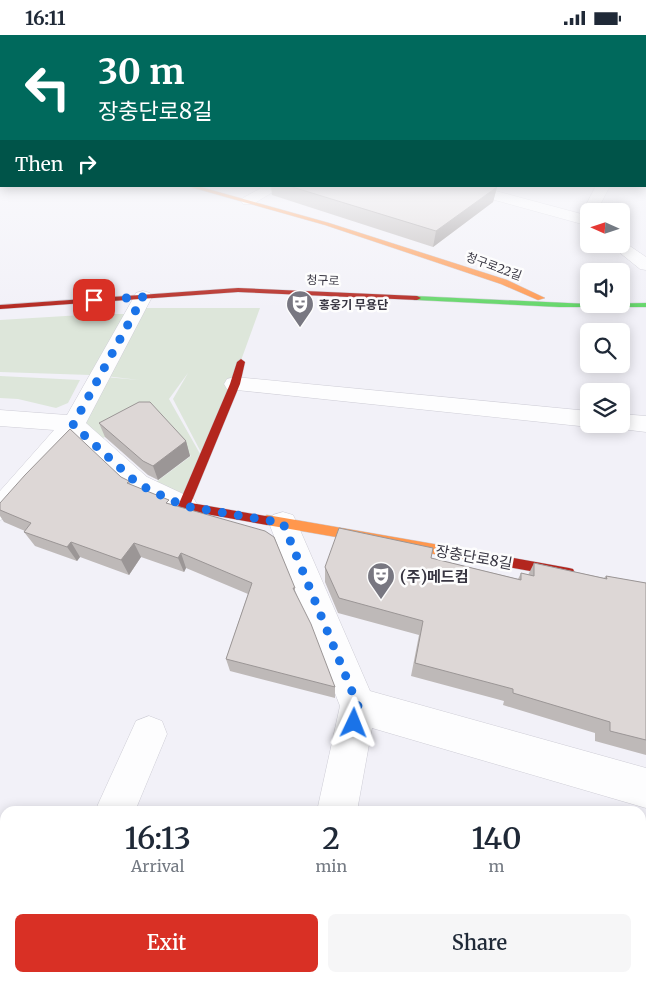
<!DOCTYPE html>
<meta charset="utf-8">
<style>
:root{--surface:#fff;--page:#f6f6f7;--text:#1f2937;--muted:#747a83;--accent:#d93025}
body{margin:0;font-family:Merriweather,"Noto Sans KR",serif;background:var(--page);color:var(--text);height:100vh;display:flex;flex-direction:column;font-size:19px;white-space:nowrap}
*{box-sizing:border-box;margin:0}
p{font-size:16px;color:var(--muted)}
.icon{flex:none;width:28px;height:28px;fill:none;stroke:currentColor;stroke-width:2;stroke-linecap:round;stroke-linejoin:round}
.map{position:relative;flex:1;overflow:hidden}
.details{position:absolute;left:0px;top:771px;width:646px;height:176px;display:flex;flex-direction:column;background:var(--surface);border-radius:15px 15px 0 0;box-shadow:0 2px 12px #0003}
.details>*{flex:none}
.hud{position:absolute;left:0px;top:0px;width:646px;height:152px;box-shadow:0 2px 12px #0003;background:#00695c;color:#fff;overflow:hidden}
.needle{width:32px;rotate:273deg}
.fabs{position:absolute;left:580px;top:168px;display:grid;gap:10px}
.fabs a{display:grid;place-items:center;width:50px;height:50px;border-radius:8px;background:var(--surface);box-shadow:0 2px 12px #0003;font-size:25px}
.pin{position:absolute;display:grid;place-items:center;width:42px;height:42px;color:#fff;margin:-21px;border-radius:10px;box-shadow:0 2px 8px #0006}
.me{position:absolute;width:55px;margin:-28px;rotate:2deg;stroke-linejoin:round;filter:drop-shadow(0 0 4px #0008)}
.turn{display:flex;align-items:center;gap:18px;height:105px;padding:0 15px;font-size:22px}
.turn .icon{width:65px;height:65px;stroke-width:2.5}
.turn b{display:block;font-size:35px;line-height:42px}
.then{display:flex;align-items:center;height:48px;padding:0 15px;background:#0003;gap:10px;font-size:19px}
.eta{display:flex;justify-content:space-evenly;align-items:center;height:85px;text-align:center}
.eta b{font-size:30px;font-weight:600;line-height:35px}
.primary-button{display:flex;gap:10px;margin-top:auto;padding:10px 15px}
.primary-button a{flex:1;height:58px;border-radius:8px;background:var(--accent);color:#fff;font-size:20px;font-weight:600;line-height:58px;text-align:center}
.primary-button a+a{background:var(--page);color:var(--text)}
.status{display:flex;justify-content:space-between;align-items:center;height:35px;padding:0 25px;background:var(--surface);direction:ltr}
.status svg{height:14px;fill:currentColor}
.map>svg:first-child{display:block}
.green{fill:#dde6da}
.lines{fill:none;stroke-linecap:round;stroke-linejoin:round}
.street-casing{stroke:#cecdd6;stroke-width:1}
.fast-casing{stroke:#cecdd6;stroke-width:1}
.slow-casing{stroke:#cecdd6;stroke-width:1}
.jam-casing{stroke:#cecdd6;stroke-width:1}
.street{fill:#fdfdfe;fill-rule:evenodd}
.fast{fill:#63d668;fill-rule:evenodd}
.slow{fill:#ff974d;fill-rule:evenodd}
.jam{fill:#b3261e;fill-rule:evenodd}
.wall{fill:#beb9b8}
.shaded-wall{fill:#9b9696}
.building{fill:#ddd7d6;stroke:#9b9696}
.route{stroke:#1a73e8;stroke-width:9;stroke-dasharray:0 16.2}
.labels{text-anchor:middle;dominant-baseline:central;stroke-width:5;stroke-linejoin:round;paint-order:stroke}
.far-street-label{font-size:12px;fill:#373541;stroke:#fdfdfd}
.far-poi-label{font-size:12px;font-weight:bold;fill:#373541;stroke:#fdfdfd;text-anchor:start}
.street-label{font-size:15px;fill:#373541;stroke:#fdfdfd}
.poi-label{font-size:15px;font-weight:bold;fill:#373541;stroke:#fdfdfd;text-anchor:start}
</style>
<div class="status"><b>16:11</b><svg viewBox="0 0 49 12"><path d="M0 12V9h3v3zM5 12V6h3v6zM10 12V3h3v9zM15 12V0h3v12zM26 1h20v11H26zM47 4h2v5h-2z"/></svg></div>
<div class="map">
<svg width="646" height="947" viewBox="0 0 646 947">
<rect width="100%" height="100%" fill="#f2f1f8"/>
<g class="green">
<polygon points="142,273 260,273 205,425 173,364 188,338 169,364 203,424 185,462 156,447 191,421 155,382 144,382 103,403 81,387 105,342 139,345 105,341"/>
<polygon points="98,279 126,279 90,340 0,337 0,285"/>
<polygon points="0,341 80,345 68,368 56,373 18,364 0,363"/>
</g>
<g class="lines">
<g class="street-casing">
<g id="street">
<polygon points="265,151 283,151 253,169 243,169 241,166 243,163"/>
<polygon points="453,151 477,151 589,181 589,191 455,154"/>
<polygon points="596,151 610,151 601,168 600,176 589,176 588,179 585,176 587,168"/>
<polygon points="621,205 646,222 646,235 640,234 609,209 621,209"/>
<polygon points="143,256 150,258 152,262 86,388 147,442 194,464 198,471 194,478 184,482 174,478 129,456 74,404 10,482 0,485 0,456 54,395 0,391 0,375 67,380 134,262 136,258"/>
<polygon points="235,342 589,376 589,389 598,389 589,392 227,354 224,349 227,344"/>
<polygon points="621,379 646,381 646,397 613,393 610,389 621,389"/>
<polygon points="283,477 293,480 297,488 370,656 646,733 646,773 372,693 357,776 317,776 340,671 269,488 273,480"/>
<polygon points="149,681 162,686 167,699 135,776 95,776 136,686"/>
<polygon points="19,942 66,942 65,947 17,947"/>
<polygon points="281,942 328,942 328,947 280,947"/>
</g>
</g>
<g class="fast-casing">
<polygon id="fast" points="414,261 589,269 646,268 646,272 559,272 417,265 414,265"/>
</g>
<g class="slow-casing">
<g id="slow">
<polygon points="187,151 197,151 329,188 507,245 545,263 538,265 501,249 325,190"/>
<polygon points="267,480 474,516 478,517 480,521 478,525 474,526 267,490 263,488 261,485 263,482"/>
</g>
</g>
<g class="jam-casing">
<g id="jam">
<polygon points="238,253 417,261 421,263 417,265 238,257 0,274 0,270"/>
<polygon points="241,324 245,327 240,349 191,468 271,482 273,485 271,488 267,490 184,475 180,474 178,471 230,349 237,327"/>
<polygon points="474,516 569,533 573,534 575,538 573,542 569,543 474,526 470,525 468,521 470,517"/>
</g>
</g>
<use href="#street" class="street"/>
<use href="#fast" class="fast"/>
<use href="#slow" class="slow"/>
<use href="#jam" class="jam"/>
</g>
<g class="wall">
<polygon points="271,151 493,151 497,152 493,167 433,212 272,160"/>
<polygon points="99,388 186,406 190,421 158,445 148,440 105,402"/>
<polygon points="129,446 131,450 170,469 295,553 295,557 335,652 335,663 230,636 226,624 248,559 186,533 184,537 141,522 129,540 80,522 77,526 35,511 24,497 25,496 4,487 0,481 0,468"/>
<polygon points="431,523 518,544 521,538 528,540 534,528 604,543 606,541 646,548 646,720 595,706 595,698 503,670 504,666 411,641 419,600 338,578 325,547 325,532"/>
</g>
<g class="shaded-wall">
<polygon points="497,152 493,167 433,212 436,196"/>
<polygon points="186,406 190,421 158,445 153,431"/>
<polygon points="71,507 80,522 77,526 67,512"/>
<polygon points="134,508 141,522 129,540 121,525"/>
<polygon points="181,518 186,533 184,537 178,523"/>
</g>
<g class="building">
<polygon points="289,151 493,151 497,152 436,196"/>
<polygon points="139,367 150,367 186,406 153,431 143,426 99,388"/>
<polygon points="70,394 121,442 129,446 127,448 169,465 166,468 265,496 274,502 295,553 293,553 311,589 335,652 226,624 252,548 181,518 178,523 134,508 121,525 71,507 67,512 24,497 31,488 0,475 0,468 25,440"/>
<polygon points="339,493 433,513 431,523 521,545 521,538 534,541 534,528 607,544 606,541 646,548 646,705 610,696 610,687 513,658 513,654 415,628 423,586 339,563 325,532"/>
</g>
<linearGradient id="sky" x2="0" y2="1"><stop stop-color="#8ab7db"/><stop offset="0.52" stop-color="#f9f9fc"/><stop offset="1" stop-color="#f9f9fc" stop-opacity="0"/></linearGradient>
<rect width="646" height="275" fill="url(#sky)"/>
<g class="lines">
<polyline class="route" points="94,265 143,262 73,390 138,449 169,464 184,471 283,488 358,671 354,688"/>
</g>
<defs>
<g id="theatre-pin" transform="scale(1.4375)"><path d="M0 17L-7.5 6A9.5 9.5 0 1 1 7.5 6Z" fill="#787781" stroke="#fdfdfd"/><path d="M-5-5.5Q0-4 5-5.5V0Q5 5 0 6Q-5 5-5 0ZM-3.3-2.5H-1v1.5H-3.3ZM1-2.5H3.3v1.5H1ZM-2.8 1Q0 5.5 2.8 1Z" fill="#fff"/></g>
</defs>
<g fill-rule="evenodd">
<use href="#theatre-pin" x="300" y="269"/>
<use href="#theatre-pin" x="381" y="541"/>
</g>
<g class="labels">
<g class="far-street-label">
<text transform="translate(494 231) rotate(20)">청구로22길</text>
<text transform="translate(323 245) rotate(2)">청구로</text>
</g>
<g class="far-poi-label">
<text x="319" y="269">홍웅기 무용단</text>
</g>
<g class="street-label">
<text transform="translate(474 522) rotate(10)">장충단로8길</text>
</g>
<g class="poi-label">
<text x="400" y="541">(주)메드컴</text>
</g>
</g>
</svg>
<div class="fabs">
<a><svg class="needle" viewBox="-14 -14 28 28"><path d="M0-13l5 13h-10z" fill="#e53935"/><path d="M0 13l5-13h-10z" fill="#747a83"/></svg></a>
<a><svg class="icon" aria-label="sound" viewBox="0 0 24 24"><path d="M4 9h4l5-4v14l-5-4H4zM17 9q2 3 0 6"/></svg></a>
<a><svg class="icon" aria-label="search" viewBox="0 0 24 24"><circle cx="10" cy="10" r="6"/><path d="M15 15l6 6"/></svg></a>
<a><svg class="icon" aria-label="layers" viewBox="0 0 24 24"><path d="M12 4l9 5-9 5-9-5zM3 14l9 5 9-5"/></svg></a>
</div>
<div class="pin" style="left:94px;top:265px;background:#d93025"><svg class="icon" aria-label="arrive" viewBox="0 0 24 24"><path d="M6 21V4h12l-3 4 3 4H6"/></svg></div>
<svg class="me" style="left:354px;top:688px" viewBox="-20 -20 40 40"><path d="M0-17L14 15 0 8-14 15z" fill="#1a73e8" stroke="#fff" stroke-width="4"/></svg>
<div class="hud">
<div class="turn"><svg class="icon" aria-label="left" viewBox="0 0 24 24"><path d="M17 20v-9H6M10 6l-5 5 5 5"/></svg><div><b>30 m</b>장충단로8길</div></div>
<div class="then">Then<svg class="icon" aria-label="right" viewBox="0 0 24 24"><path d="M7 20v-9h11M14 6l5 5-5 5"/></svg></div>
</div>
<section class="details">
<div class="eta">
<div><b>16:13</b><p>Arrival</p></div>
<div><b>2</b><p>min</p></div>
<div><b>140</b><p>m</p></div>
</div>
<div class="primary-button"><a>Exit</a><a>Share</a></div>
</section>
</div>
